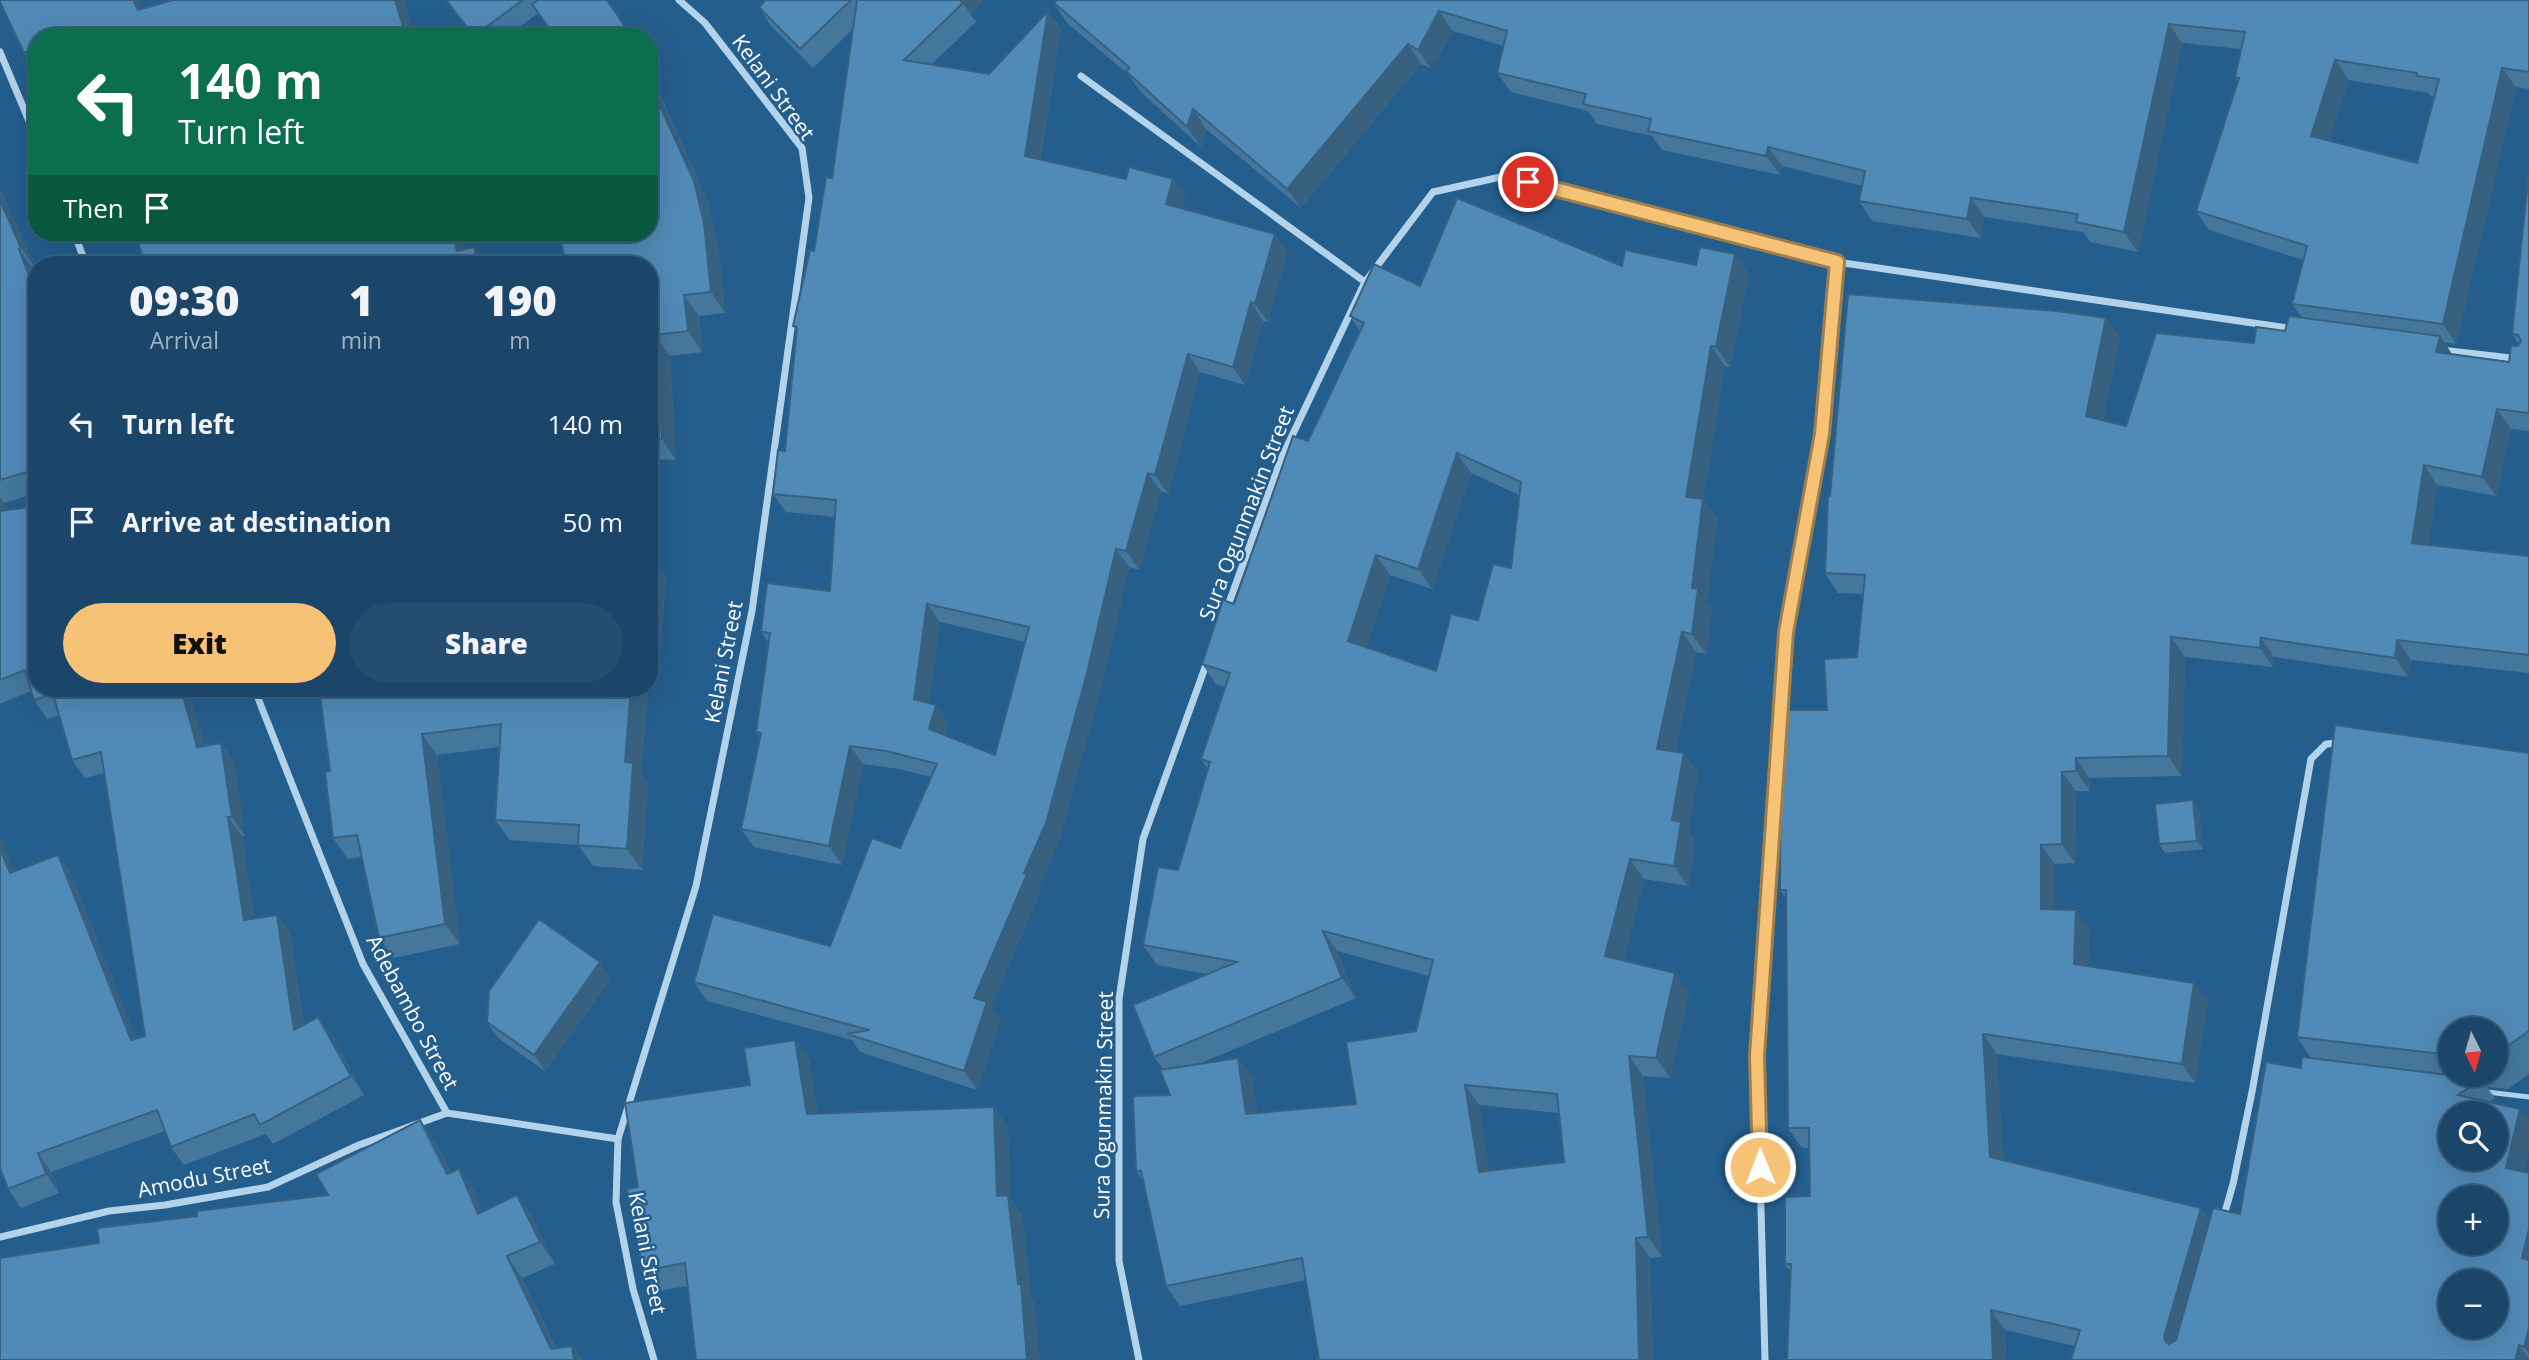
<!DOCTYPE html>
<meta charset="utf-8">
<style>
:root{--surface:#1b466a;--page:#244d70;--text:#f1f3f6;--muted:#a0b1c1;--line:#395e7e;--accent:#f5c276}
body{margin:0;font-family:"Open Sans",sans-serif;background:var(--page);color:var(--text);height:100vh;display:flex;flex-direction:column;font-size:26px;white-space:nowrap}
*{box-sizing:border-box;margin:0}
p{font-size:23px;color:var(--muted)}
.icon{flex:none;width:38px;height:38px;fill:none;stroke:currentColor;stroke-width:2;stroke-linecap:round;stroke-linejoin:round}
.map{position:relative;flex:1;overflow:hidden}
.sheet{position:absolute;left:28px;top:256px;width:630px;height:441px;display:flex;flex-direction:column;background:var(--surface);border-radius:28px;box-shadow:0 7px 28px #0002,0 0 0 2px var(--line)}
.sheet>*{flex:none}
.banner{position:absolute;left:28px;top:28px;width:630px;height:214px;border-radius:28px;box-shadow:0 7px 28px #0002,0 0 0 2px var(--line);background:#0b6e4f;color:#fff;overflow:hidden}
.needle{width:46px;rotate:175deg}
.buttons{position:absolute;left:2438px;top:1017px;display:grid;gap:14px}
.buttons a{display:grid;place-items:center;width:70px;height:70px;border-radius:50%;background:var(--surface);box-shadow:0 7px 28px #0002,0 0 0 2px var(--line);font-size:35px}
.pin{position:absolute;display:grid;place-items:center;width:60px;height:60px;color:#fff;margin:-30px;border:4px solid #fff;border-radius:50%;box-shadow:0 2px 7px #0007}
.me{position:absolute;width:77px;margin:-38px;rotate:359deg;stroke-linejoin:round;filter:drop-shadow(0 0 5px #0008)}
.turn{display:flex;align-items:center;gap:24px;height:147px;padding:0 35px;font-size:32px}
.turn .icon{width:91px;height:91px;stroke-width:2.5}
.turn b{display:block;font-size:49px;line-height:60px}
.then{display:flex;align-items:center;height:66px;padding:0 35px;background:#0003;gap:14px;font-size:26px}
.eta{display:flex;justify-content:space-evenly;align-items:center;height:119px;text-align:center}
.eta b{font-size:42px;font-weight:800;line-height:49px}
.primary-button{display:flex;gap:14px;margin-top:auto;padding:14px 35px}
.primary-button a{flex:1;height:80px;border-radius:42px;background:var(--accent);color:#111;font-size:28px;font-weight:800;line-height:80px;text-align:center}
.primary-button a+a{background:var(--page);color:var(--text)}
ul{padding:0;list-style:none}
li{display:flex;align-items:center;gap:21px;height:98px;padding:0 35px}
li div{flex:1}
li b{display:block;font-size:26px}
li em{font-style:normal}
.map>svg:first-child{display:block}
.lines{fill:none;stroke-linecap:round;stroke-linejoin:round}
.service{stroke:#b3d3eb;stroke-width:5}
.minor{stroke:#b3d3eb;stroke-width:7}
.wall{fill:#45779d;fill-rule:evenodd}
.shaded-wall{fill:#38617f}
.building{fill:#508ab6;stroke:#38617f;stroke-width:2;fill-rule:evenodd}
.route-casing{stroke:#9f7e4d;stroke-width:18}
.route{stroke:#f5c276;stroke-width:12}
.labels{text-anchor:middle;dominant-baseline:central;stroke-width:5;stroke-linejoin:round;paint-order:stroke}
.street-label{font-size:21px;fill:#fff;stroke:#245e8d}
</style>
<div class="map">
<svg width="2529" height="1360" viewBox="0 0 2529 1360">
<rect width="100%" height="100%" fill="#245e8d"/>
<g class="lines">
<polyline class="service" points="2487,1092 2529,1097"/>
<g class="minor">
<polyline points="0,52 37,140"/>
<polyline points="1081,76 1365,282"/>
<polyline points="74,233 86,264"/>
<polyline points="2441,350 2529,360"/>
<polyline points="1226,611 1281,459 1365,282 1433,192 1505,176 1837,262 2294,329"/>
<polyline points="254,688 363,964 447,1113 618,1139"/>
<polyline points="2223,1219 2233,1184 2252,1092 2311,759 2326,744 2339,743"/>
<polyline points="0,1237 109,1211 165,1205 268,1187 359,1145 447,1113"/>
<polyline points="654,1360 633,1289 616,1202 618,1139 696,886 752,611 809,198 802,148 705,23 679,0"/>
<polyline points="1139,1360 1119,1261 1119,999 1143,839 1207,662"/>
<polyline points="1765,1360 1757,1056 1786,632 1822,434 1837,262"/>
</g>
</g>
<g class="wall">
<polygon points="0,0 138,0 142,9 173,0 404,0 415,37 37,37 37,71 24,53"/>
<polygon points="446,0 607,0 538,13 506,37 473,37"/>
<path d="M766,0H983L971,15L976,22L932,64L989,74L1048,11L1061,29L1040,160L1186,198L1182,209L1275,234L1287,252L1268,322L1263,321L1245,385L1200,372L1168,494L1161,491L1139,570L1129,567L1100,691L1059,841L1038,889L1040,892L991,1007L1000,1021L977,1090L860,1052L852,1040L707,1001L694,982L830,946L900,848L931,777L899,769L863,764L842,865L754,847L741,829L760,737L756,732L769,643L761,632L830,591L835,517L786,512L773,494L785,451L796,331L793,326L814,251L832,178L853,29L813,68L771,26L759,7ZM940,622L1025,642L995,755L945,736L948,723L936,705L929,703Z"/>
<path d="M2529,0V89L2516,87L2456,344L2444,342L2452,354L2509,362L2519,344L2512,334L2529,171V431L2511,429L2496,496L2437,485L2428,545L2529,556V673L2411,660L2408,677L2274,657L2273,667L2185,657L2182,776L2089,778L2090,791H2076L2075,863L2055,864V909L2089,930L2088,966L2208,1002L2195,1083L1997,1054L2003,1160L2210,1221L2240,1214L2301,1068L2311,1058L2297,1037L2529,753V1074L2508,1089L2487,1087L2495,1098L2489,1102L2529,1149L2524,1171L2529,1173V1360L2075,1346L2005,1330L2006,1360H1787L1791,1272L1785,1264L1810,1196L1809,1148H1802L1788,1128L1786,899L1780,890L1827,710L1857,657L1863,594L1838,593L1825,573L1830,496L2120,337L2103,420L2126,426L2254,343L2285,331L2302,317L2292,304L2303,260L2209,230L2196,211L2238,81L2235,77L2241,49L2182,43L2138,252L2090,242L2083,232L1984,217L1981,238L1872,221L1859,201L1862,186L1782,166L1780,175L1662,150L1652,136L1597,124L1588,111L1511,92L1497,73L1504,46L1453,31L1431,69L1421,64L1301,208L1206,129L1201,147L1140,91L1128,74L1067,23L1054,3ZM2349,80L2428,93L2430,96H2435L2417,163L2329,141ZM2450,1029H2496V1074H2450Z"/>
<polygon points="649,61 656,70 651,74 708,202 718,244 725,313 699,316 702,352 670,356 676,460 649,459"/>
<polygon points="0,190 3,195 35,268 33,269 37,279 37,493 4,503 7,510 205,745 221,743 234,762 245,836 242,836 254,918 277,915 290,934 304,1025 332,1036 364,1095 273,1144 266,1134 184,1165 171,1147 165,1131 51,1172 59,1193 21,1208 8,1189 15,871 58,855 71,874 136,1038 145,1036 104,773 85,778 72,760 59,715 47,719 34,700 31,691 0,704"/>
<path d="M1696,265L1749,274L1730,367L1725,366L1703,499L1717,519L1707,602L1712,609L1706,654L1696,652L1675,752L1684,753L1698,773L1688,831L1695,842L1688,886L1644,879L1623,961L1689,993L1670,1078L1643,1076L1662,1257L1650,1258L1653,1360H1319L1306,1280L1180,1306L1166,1286L1143,1181L1136,1171L1170,1095L1163,1069L1154,1057L1207,974L1157,965L1143,945L1178,870L1208,769L1201,759L1225,687L1216,684L1202,664L1234,604L1360,331L1350,316L1420,286L1622,266ZM1471,473L1519,495L1511,568L1478,620L1436,671L1366,648L1390,575L1432,589ZM1337,951L1429,976L1416,1031L1356,1104L1257,1113L1252,1078L1238,1058L1199,1064L1356,998ZM1479,1105L1559,1113L1564,1162L1489,1171Z"/>
<polygon points="649,556 651,556 666,577 658,671 649,670"/>
<polygon points="319,688 648,688 641,774 648,784 642,870 593,866 578,845 510,840 495,820 499,747 437,755 460,944 394,958 379,938 362,857 348,859 333,838 330,771"/>
<polygon points="2199,809 2203,849 2165,853 2159,844"/>
<polygon points="611,978 545,1071 498,1038 487,1022"/>
<polygon points="809,1060 818,1113 994,1107 1008,1128 1010,1198 1022,1215 1031,1298 1035,1304 687,1286 657,1291 643,1271 750,1085"/>
<polygon points="435,1142 451,1173 459,1169 474,1191 483,1212 517,1195 532,1216 555,1264 522,1278 556,1348 572,1346 582,1360 0,1360 99,1243 197,1216 328,1195"/>
</g>
<g class="shaded-wall">
<polygon points="133,0 138,0 152,31 138,10"/>
<polygon points="395,0 404,0 415,37 406,37"/>
<polygon points="959,0 983,0 971,15 963,3"/>
<polygon points="1048,11 1061,29 1037,175 1025,156"/>
<polygon points="1439,11 1453,31 1431,69 1418,50"/>
<polygon points="2169,24 2182,43 2138,252 2124,232"/>
<polygon points="1408,44 1421,64 1301,208 1287,189"/>
<polygon points="2335,60 2349,80 2324,156 2311,136"/>
<polygon points="2502,68 2516,87 2456,344 2443,324"/>
<polygon points="649,71 708,202 718,244 725,313 711,292 649,82"/>
<polygon points="1193,109 1206,129 1201,147 1187,127"/>
<polygon points="1768,147 1782,166 1780,175 1766,156"/>
<polygon points="1173,179 1186,198 1178,223 1166,204"/>
<polygon points="0,190 3,195 35,268 21,248 0,200"/>
<polygon points="1971,198 1984,217 1981,238 1967,219"/>
<polygon points="452,233 460,233 470,264 457,251"/>
<polygon points="1275,234 1287,252 1268,322 1255,304"/>
<polygon points="474,247 487,264 479,264"/>
<polygon points="19,249 33,269 37,279 37,297"/>
<polygon points="1735,254 1749,274 1730,367 1716,347"/>
<polygon points="684,295 699,316 702,352 688,331"/>
<polygon points="1251,302 1263,321 1245,385 1233,367"/>
<polygon points="2106,318 2120,337 2100,435 2086,416"/>
<polygon points="655,335 670,356 676,460 662,439"/>
<polygon points="2440,336 2453,356 2436,352"/>
<polygon points="1711,346 1725,366 1703,499 1717,519 1707,602 1712,609 1706,654 1692,634 1692,588 1686,497"/>
<polygon points="1188,354 1200,372 1168,494 1155,475"/>
<polygon points="2497,409 2511,429 2496,496 2482,477"/>
<polygon points="1457,453 1471,473 1432,589 1418,569"/>
<polygon points="2424,465 2437,485 2426,562 2412,543"/>
<polygon points="1148,473 1161,491 1139,570 1126,551"/>
<polygon points="0,497 6,506 11,530 0,514"/>
<polygon points="1116,549 1129,567 1100,691 1059,841 1038,889 1040,892 991,1007 1000,1021 977,1090 964,1071 974,998"/>
<polygon points="1376,555 1390,575 1362,662 1348,641"/>
<polygon points="651,556 666,577 658,671 649,658 649,580"/>
<polygon points="927,604 940,622 927,718 914,699"/>
<polygon points="1682,632 1696,652 1671,769 1657,749"/>
<polygon points="2171,637 2185,657 2182,776 2168,756"/>
<polygon points="2261,638 2274,657 2273,667 2260,648"/>
<polygon points="2397,640 2411,660 2408,677 2395,658"/>
<polygon points="181,688 189,688 210,765 197,747"/>
<polygon points="631,688 648,688 641,774 648,784 642,870 627,849 625,762"/>
<polygon points="936,705 948,723 942,748 929,729"/>
<polygon points="422,734 437,755 460,944 445,924"/>
<polygon points="221,743 234,762 245,836 232,817"/>
<polygon points="850,746 863,764 842,865 829,846"/>
<polygon points="1684,753 1698,773 1688,831 1695,842 1688,886 1674,866 1672,820"/>
<polygon points="2076,758 2089,778 2090,791 2076,771"/>
<polygon points="2062,772 2076,791 2075,863 2062,844"/>
<polygon points="2193,800 2199,809 2203,849 2197,841"/>
<polygon points="228,817 242,836 257,939 244,920"/>
<polygon points="0,835 23,892 10,873 0,849"/>
<polygon points="2041,845 2055,864 2055,928 2041,909"/>
<polygon points="58,855 71,874 144,1058 131,1040"/>
<polygon points="1630,859 1644,879 1619,976 1605,956"/>
<polygon points="2076,910 2089,930 2088,984 2074,964"/>
<polygon points="277,915 290,934 307,1049 294,1030"/>
<polygon points="1323,931 1337,951 1356,998 1342,978"/>
<polygon points="600,962 611,978 545,1071 534,1055"/>
<polygon points="1675,973 1689,993 1670,1078 1656,1058"/>
<polygon points="2194,983 2208,1002 2195,1083 2182,1064"/>
<polygon points="318,1017 332,1036 364,1095 351,1076"/>
<polygon points="1983,1034 1997,1054 2004,1177 1990,1157"/>
<polygon points="795,1040 809,1060 822,1134 807,1114"/>
<polygon points="1629,1056 1643,1076 1662,1257 1648,1237"/>
<polygon points="1238,1058 1252,1078 1260,1134 1246,1114"/>
<polygon points="1465,1085 1479,1105 1493,1192 1479,1172"/>
<polygon points="994,1107 1008,1128 1010,1198 1022,1215 1031,1298 1035,1304 1040,1360 1027,1360 1018,1284 997,1196"/>
<polygon points="2520,1109 2529,1122 2529,1149 2520,1187 2506,1168"/>
<polygon points="420,1120 435,1142 462,1196 447,1174"/>
<polygon points="38,1153 51,1172 59,1193 46,1174"/>
<polygon points="459,1169 474,1191 493,1235 478,1214"/>
<polygon points="517,1195 532,1216 555,1264 540,1242"/>
<polygon points="2201,1208 2214,1228 2179,1360 2166,1342 2164,1337"/>
<polygon points="2529,1229 2529,1268 2522,1258"/>
<polygon points="1636,1238 1650,1258 1653,1360 1639,1360"/>
<polygon points="507,1256 522,1278 561,1360 551,1349"/>
<polygon points="1991,1310 2005,1330 2006,1360 1993,1360"/>
<polygon points="2529,1328 2529,1354 2524,1347"/>
<polygon points="2519,1345 2529,1359 2529,1360 2515,1360"/>
<polygon points="572,1346 582,1360 574,1360"/>
</g>
<g class="building">
<polygon points="0,0 133,0 138,10 173,0 395,0 406,37 37,37 37,59 32,50 24,53 0,2"/>
<polygon points="446,0 523,0 474,36"/>
<polygon points="538,0 607,0 632,37 555,37 532,4"/>
<polygon points="766,0 851,0 800,49 759,7"/>
<path d="M857,0H960L963,3L904,60L989,74L1048,11L1025,156L1126,179L1129,167L1173,179L1166,204L1275,234L1255,304L1251,302L1233,367L1188,354L1155,475L1148,473L1126,551L1116,549L1087,673L1046,823L1024,873L1027,874L974,998L987,1002L964,1071L847,1034L869,1030L694,982L713,914L830,946L872,838L900,848L937,764L886,751L850,746L829,846L741,829L761,733L756,732L770,633L761,632L767,583L830,591L836,500L773,494L778,450L785,451L797,327L793,326L810,250L814,251L826,177L832,178ZM927,604L1029,627L995,755L929,729L936,705L914,699Z"/>
<path d="M1057,0H2529V72L2502,68L2443,324L2292,304L2307,246L2196,211L2239,78L2235,77L2245,32L2169,24L2124,232L2076,222L2078,214L1971,198L1967,219L1859,201L1865,171L1768,147L1766,156L1648,131L1651,119L1583,104L1586,94L1497,73L1507,31L1439,11L1418,50L1408,44L1287,189L1193,109L1187,127L1126,71L1130,68L1054,3ZM2335,60L2417,73V76L2439,79L2417,163L2311,136Z"/>
<polygon points="649,82 694,181 704,223 711,292 684,295 688,331 655,335 662,439 649,438 649,264 566,264 559,233 649,233"/>
<path d="M2529,171V413L2497,409L2482,477L2424,465L2412,543L2529,556V655L2397,640L2395,658L2261,638L2260,648L2171,637L2168,756L2076,758V771L2062,772V844L2041,845V909L2076,910L2074,964L2194,983L2182,1064L1983,1034L1990,1157L2201,1208L2164,1337L2166,1342L2169,1344L2176,1340L2213,1208L2240,1214L2266,1062L2301,1068L2302,1057L2481,1079L2458,1095L2520,1109L2506,1168L2529,1173V1229L2522,1258L2529,1260V1328L2524,1347L2519,1345L2515,1360H2071L2080,1330L1991,1310L1993,1360H1787L1791,1264H1785V1197L1810,1196L1809,1128H1788L1786,890H1780L1781,710H1827L1824,659L1857,657L1865,575L1825,573L1828,496H1830L1848,294L2057,311L2106,318L2086,416L2126,426L2156,333L2254,343L2256,327L2285,331L2289,316L2440,336L2436,352L2509,362L2511,346H2518L2521,341L2518,335L2512,334ZM2450,1113H2496V1158H2450ZM2450,1197H2496V1242H2450ZM2450,1281H2496V1326H2450Z"/>
<path d="M1457,198L1622,266L1625,250L1696,265L1700,247L1735,254L1716,347L1711,346L1686,497L1703,499L1692,588L1698,589L1692,634L1682,632L1657,749L1684,753L1672,820L1681,822L1674,866L1630,859L1605,956L1675,973L1656,1058L1629,1056L1648,1237L1636,1238L1639,1360H1319L1302,1258L1166,1286L1141,1171H1136L1133,1096L1170,1095L1160,1070L1238,1058L1246,1114L1356,1104L1346,1042L1416,1031L1433,960L1323,931L1342,978L1154,1057L1133,1005L1237,962L1143,945L1158,867L1178,870L1210,762L1201,759L1230,673L1202,664L1223,600L1234,604L1293,436L1308,441L1364,323L1350,316L1374,264L1420,286ZM1457,453L1521,482L1511,568L1493,564L1478,620L1451,614L1436,671L1348,641L1376,555L1418,569ZM1465,1085L1557,1094L1564,1162L1479,1172Z"/>
<polygon points="0,200 21,248 19,249 37,297 37,469 0,480"/>
<polygon points="135,233 452,233 457,251 474,247 479,264 129,264 143,259"/>
<polygon points="37,506 37,688 181,688 197,747 221,743 232,817 228,817 244,920 277,915 294,1030 318,1017 351,1076 260,1125 254,1114 171,1147 157,1110 38,1153 46,1174 8,1189 0,1168 0,849 10,873 58,855 131,1040 145,1036 101,752 72,760 53,694 34,700 25,670 0,680 0,511"/>
<polygon points="649,556 651,556 649,580"/>
<polygon points="319,688 631,688 625,762 633,763 627,849 578,845 579,825 495,820 501,724 422,734 445,924 379,938 357,835 333,838 325,772 330,771"/>
<polygon points="2335,725 2529,753 2529,1031 2496,1054 2496,1029 2450,1029 2450,1055 2297,1037"/>
<polygon points="2193,800 2197,841 2159,844 2155,804"/>
<polygon points="539,919 600,962 534,1055 487,1022 489,991"/>
<polygon points="795,1040 807,1114 994,1107 997,1196 1008,1195 1018,1284 1021,1284 1027,1360 696,1360 685,1263 643,1271 627,1189 638,1187 625,1103 750,1085 744,1048"/>
<polygon points="420,1120 447,1174 459,1169 478,1214 517,1195 540,1242 507,1256 551,1349 572,1346 574,1360 0,1360 0,1258 99,1243 97,1228 197,1216 197,1211 328,1195 316,1174"/>
</g>
<g class="lines">
<g class="route-casing">
<polyline id="route" points="1528,182 1837,262 1822,434 1786,632 1757,1056 1760,1167"/>
</g>
<use href="#route" class="route"/>
</g>
<g class="labels">
<g class="street-label">
<text transform="translate(774 87) rotate(54)">Kelani Street</text>
<text transform="translate(1246 513) rotate(-69)">Sura Ogunmakin Street</text>
<text transform="translate(723 662) rotate(-79)">Kelani Street</text>
<text transform="translate(413 1012) rotate(62)">Adebambo Street</text>
<text transform="translate(1103 1105) rotate(-89)">Sura Ogunmakin Street</text>
<text transform="translate(204 1177) rotate(-11)">Amodu Street</text>
<text transform="translate(648 1253) rotate(79)">Kelani Street</text>
</g>
</g>
</svg>
<div class="buttons">
<a><svg class="needle" viewBox="-14 -14 28 28"><path d="M0-13l5 13h-10z" fill="#e53935"/><path d="M0 13l5-13h-10z" fill="#a0b1c1"/></svg></a>
<a><svg class="icon" aria-label="search" viewBox="0 0 24 24"><circle cx="10" cy="10" r="6"/><path d="M15 15l6 6"/></svg></a>
<a>+</a>
<a>−</a>
</div>
<div class="pin" style="left:1528px;top:182px;background:#d93025"><svg class="icon" aria-label="arrive" viewBox="0 0 24 24"><path d="M6 21V4h12l-3 4 3 4H6"/></svg></div>
<svg class="me" style="left:1760px;top:1167px" viewBox="-20 -20 40 40"><circle r="17" fill="#f5c276" stroke="#fff" stroke-width="3"/><path d="M0-11L8 9 0 5-8 9z" fill="#fff"/></svg>
<div class="banner">
<div class="turn"><svg class="icon" aria-label="left" viewBox="0 0 24 24"><path d="M17 20v-9H6M10 6l-5 5 5 5"/></svg><div><b>140 m</b>Turn left</div></div>
<div class="then">Then<svg class="icon" aria-label="arrive" viewBox="0 0 24 24"><path d="M6 21V4h12l-3 4 3 4H6"/></svg></div>
</div>
<section class="sheet">
<div class="eta">
<div><b>09:30</b><p>Arrival</p></div>
<div><b>1</b><p>min</p></div>
<div><b>190</b><p>m</p></div>
</div>
<ul>
<li><svg class="icon" aria-label="left" viewBox="0 0 24 24"><path d="M17 20v-9H6M10 6l-5 5 5 5"/></svg><div><b>Turn left</b></div><em>140 m</em></li>
<li><svg class="icon" aria-label="arrive" viewBox="0 0 24 24"><path d="M6 21V4h12l-3 4 3 4H6"/></svg><div><b>Arrive at destination</b></div><em>50 m</em></li>
</ul>
<div class="primary-button"><a>Exit</a><a>Share</a></div>
</section>
</div>
